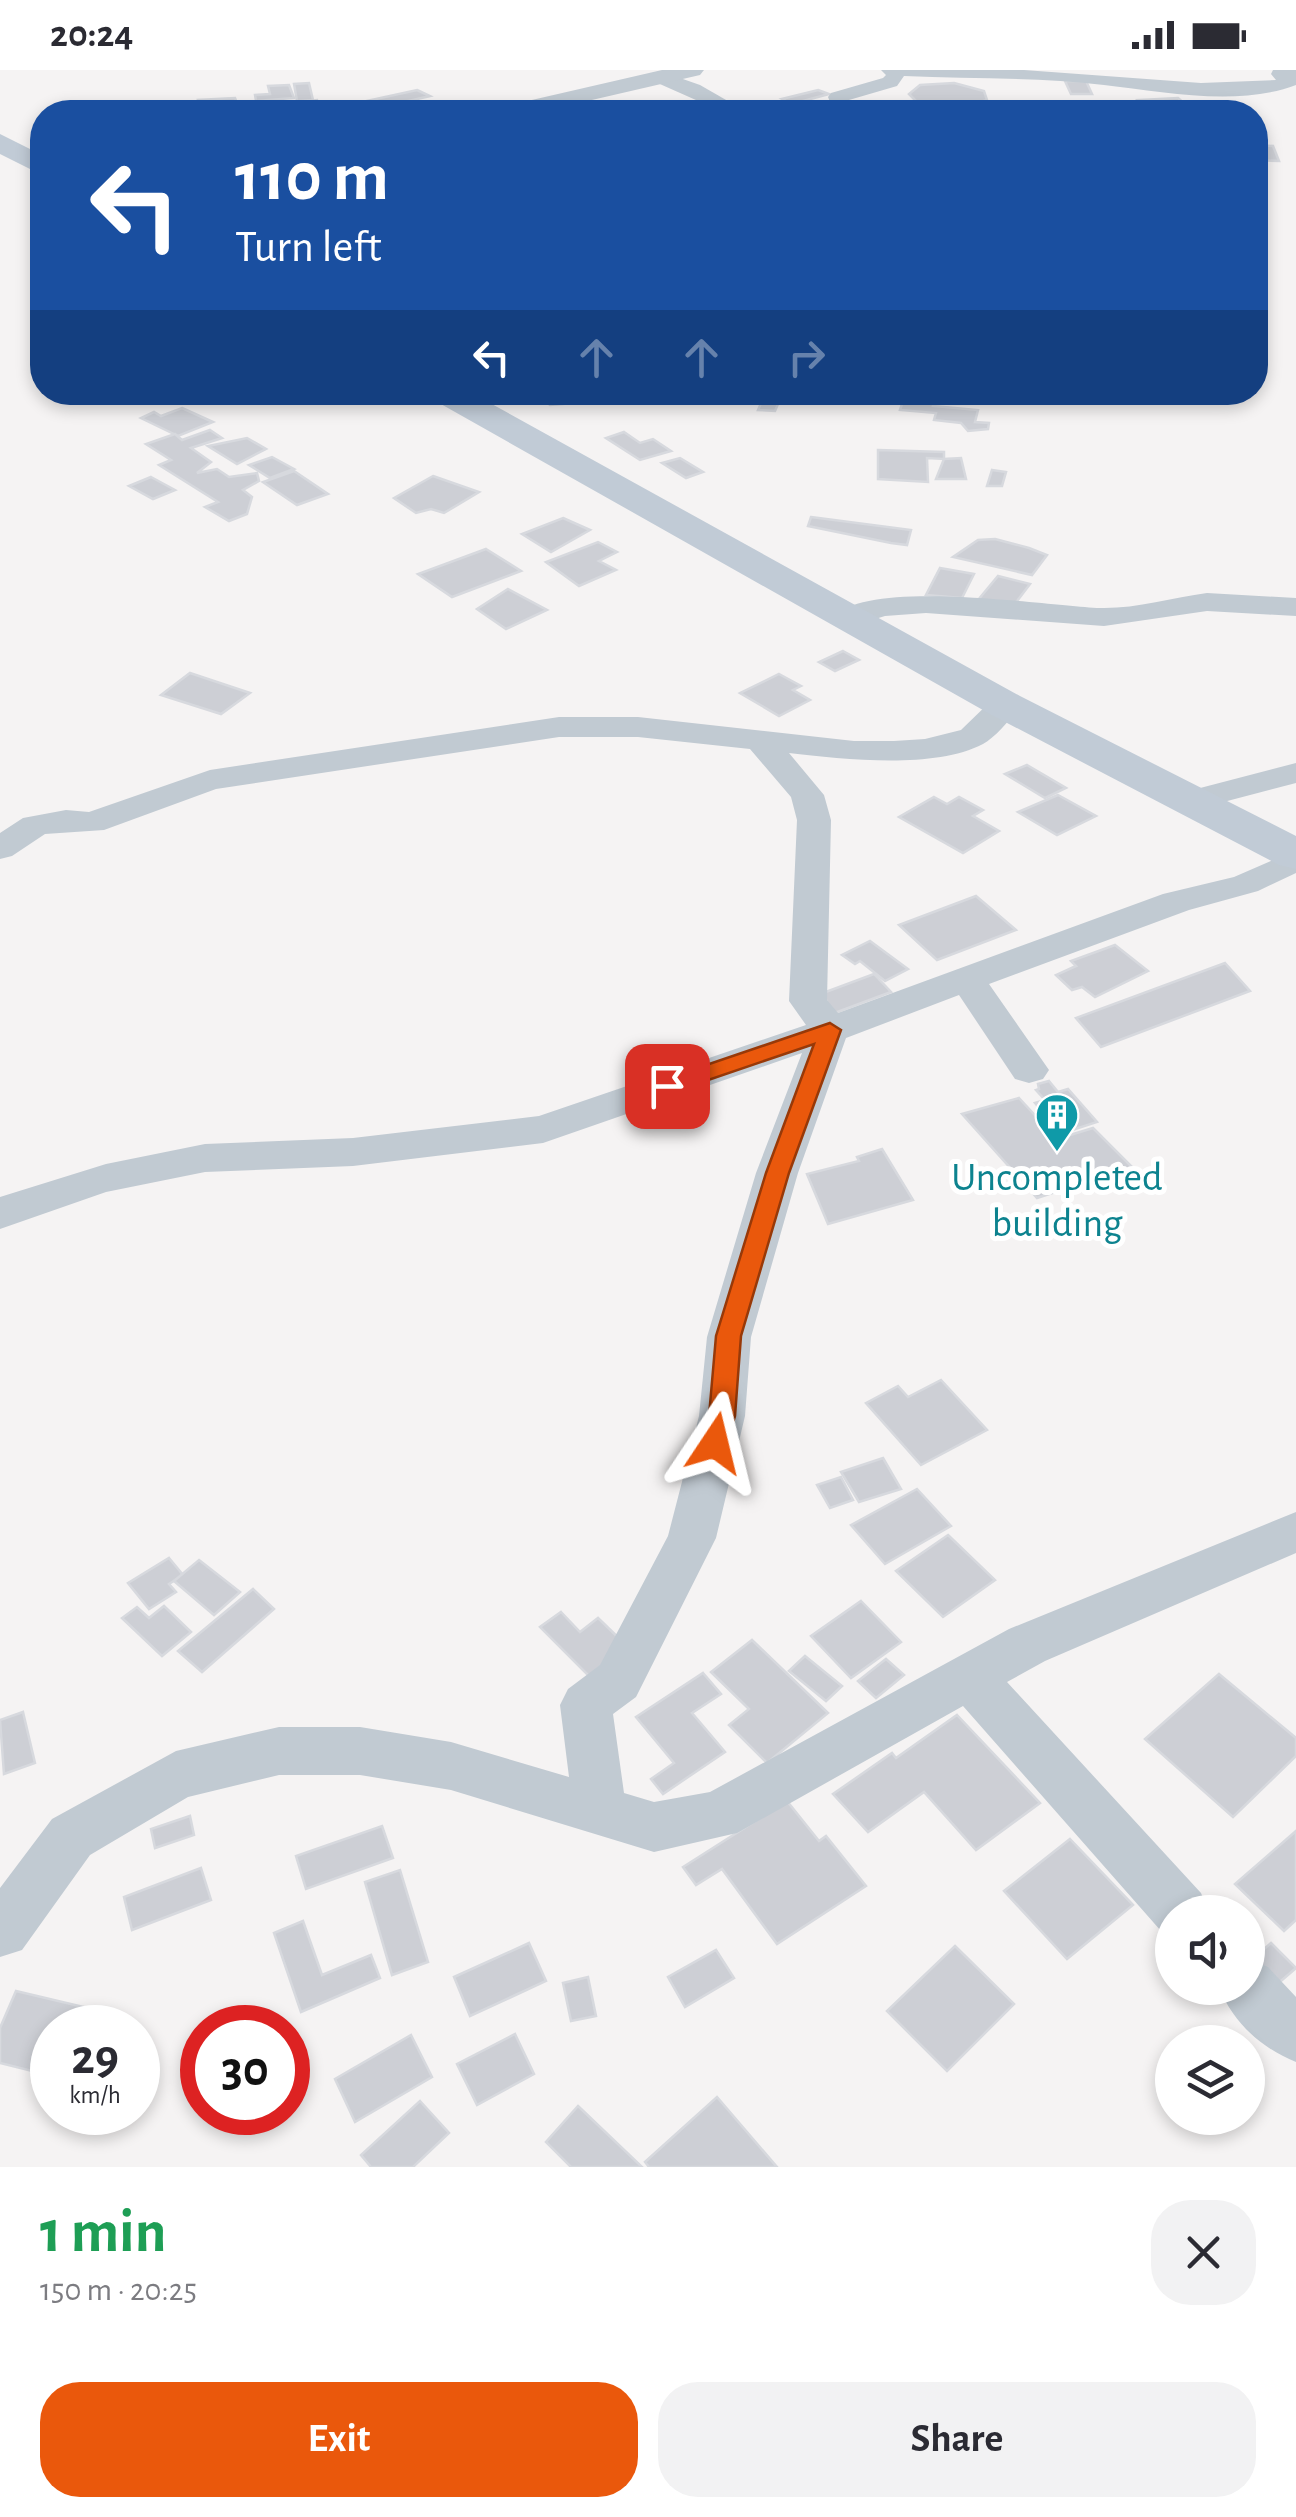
<!DOCTYPE html>
<meta charset="utf-8">
<style>
:root{--surface:#fff;--page:#f2f2f3;--text:#2b2b33;--muted:#7c7c81;--accent:#ea580c}
body{margin:0;font-family:"Alegreya Sans",sans-serif;background:var(--page);color:var(--text);height:100vh;display:flex;flex-direction:column;font-size:38px;white-space:nowrap}
*{box-sizing:border-box;margin:0}
p{font-size:32px;color:var(--muted)}
.icon{flex:none;width:55px;height:55px;fill:none;stroke:currentColor;stroke-width:2;stroke-linecap:round;stroke-linejoin:round}
.map{position:relative;height:2097px;overflow:hidden}
.sheet{display:flex;flex-direction:column;background:var(--surface);flex:1}
.sheet>*{flex:none}
.guide{position:absolute;left:30px;top:30px;width:1238px;height:305px;border-radius:40px;box-shadow:0 5px 15px #0003;background:#1a4fa0;color:#fff;overflow:hidden}
.buttons{position:absolute;left:1155px;top:1825px;display:grid;gap:20px}
.buttons a{display:grid;place-items:center;width:110px;height:110px;border-radius:50%;background:var(--surface);box-shadow:0 5px 15px #0003;font-size:50px}
.speed{position:absolute;left:30px;top:1935px;display:flex;gap:20px;font-size:50px;font-weight:700;text-align:center}
.speed>*{display:grid;place-content:center;width:130px;height:130px;border-radius:50%;background:var(--surface);box-shadow:0 5px 15px #0003;line-height:1}
.speed small{font-size:25px;font-weight:400}
.speed .limit{border:15px solid #d22;background:#fff;color:#111}
.pin{position:absolute;display:grid;place-items:center;width:85px;height:85px;color:#fff;margin:-42px;border-radius:20px;box-shadow:0 5px 15px #0006}
.me{position:absolute;width:110px;margin:-55px;rotate:10deg;stroke-linejoin:round;filter:drop-shadow(0 0 8px #0008)}
.turn{display:flex;align-items:center;gap:35px;height:210px;padding:0 40px;font-size:45px}
.turn .icon{width:130px;height:130px;stroke-width:2.5}
.turn b{display:block;font-size:70px;line-height:85px}
.lanes{display:flex;align-items:center;height:95px;padding:0 40px;background:#0003;justify-content:center;gap:50px;direction:ltr}
.lanes .off{opacity:.35}
.round{display:grid;place-items:center;flex:none;width:105px;height:105px;border-radius:40px;background:var(--page)}
.summary{display:flex;align-items:center;justify-content:space-between;height:170px;padding:0 40px}
h1{font-size:60px;font-weight:600;line-height:75px;color:#1e9e55}
.action{display:flex;gap:20px;margin-top:auto;padding:20px 40px}
.action a{flex:1;height:115px;border-radius:40px;background:var(--accent);color:#fff;font-size:40px;font-weight:600;line-height:115px;text-align:center}
.action a+a{background:var(--page);color:var(--text)}
.status{display:flex;justify-content:space-between;align-items:center;height:70px;padding:0 50px;background:var(--surface);direction:ltr}
.status svg{height:28px;fill:currentColor}
.map>svg:first-child{display:block}
.building{fill:#cdcfd5;stroke:#d7d9de;stroke-width:2.5}
.lines{fill:none;stroke-linecap:round;stroke-linejoin:round}
.minor{fill:#c1cad2;fill-rule:evenodd}
.tertiary{fill:#c1cad2;fill-rule:evenodd}
.secondary{fill:#c1cbd6;fill-rule:evenodd}
.route{fill:#ea580c;stroke:#983908;stroke-width:2.5}
.labels{text-anchor:middle;dominant-baseline:central;stroke-width:10;stroke-linejoin:round;paint-order:stroke}
.culture-label{font-size:40px;fill:#0d838f;stroke:#fff}
</style>
<div class="status"><b>20:24</b><svg viewBox="0 0 49 12"><path d="M0 12V9h3v3zM5 12V6h3v6zM10 12V3h3v9zM15 12V0h3v12zM26 1h20v11H26zM47 4h2v5h-2z"/></svg></div>
<div class="map">
<svg width="1296" height="2097" viewBox="0 0 1296 2097">
<rect width="100%" height="100%" fill="#f5f3f3"/>
<g class="building">
<polygon points="1065,11 1086,11 1092,24 1071,24"/>
<polygon points="309,13 313,30 297,31 294,14"/>
<polygon points="954,13 984,21 987,30 966,37 942,37 917,32 909,24 920,15"/>
<polygon points="289,15 294,28 256,31 255,25 270,24 268,16"/>
<polygon points="417,20 430,26 374,39 362,32"/>
<polygon points="818,20 829,24 792,34 782,29"/>
<polygon points="235,28 239,39 245,42 202,42 198,30"/>
<polygon points="1178,28 1187,36 1179,37 1184,42 1151,42 1138,30"/>
<polygon points="317,30 320,42 291,42 301,42 298,32"/>
<polygon points="1255,75 1273,76 1279,91 1255,90"/>
<polygon points="534,322 599,322 600,324 575,333 550,335"/>
<polygon points="707,322 747,322 751,326 719,333"/>
<polygon points="906,322 937,322 933,336 978,340 975,352 989,353 988,359 968,361 961,353 934,350 936,343 900,340"/>
<polygon points="940,322 977,322 977,333 957,332 957,326"/>
<polygon points="754,324 781,327 775,341 758,340 762,331 751,330"/>
<polygon points="182,338 213,352 178,366 141,348 154,342 161,346"/>
<polygon points="210,360 222,368 191,378 211,392 197,403 217,399 229,407 257,403 259,411 243,420 252,427 247,444 229,451 205,437 218,432 159,395 171,390 146,374 175,364 182,370"/>
<polygon points="624,362 640,373 653,369 671,381 640,390 606,368"/>
<polygon points="247,368 266,379 237,394 208,376"/>
<polygon points="878,380 944,382 944,389 927,388 928,412 878,409"/>
<polygon points="272,387 294,399 270,408 249,395"/>
<polygon points="680,388 703,402 686,408 662,393"/>
<polygon points="961,388 966,409 936,409 944,389"/>
<polygon points="992,400 1006,402 1002,416 987,416"/>
<polygon points="294,401 328,424 297,435 263,412"/>
<polygon points="433,406 479,422 444,443 431,439 416,443 394,428"/>
<polygon points="151,407 175,420 153,429 129,416"/>
<polygon points="811,447 911,460 907,475 891,473 808,456"/>
<polygon points="563,448 590,460 551,482 522,464"/>
<polygon points="995,469 1029,478 1047,485 1032,505 953,487 978,470"/>
<polygon points="598,472 617,482 599,491 616,500 579,516 546,492"/>
<polygon points="486,479 521,501 452,527 418,504"/>
<polygon points="940,498 974,504 962,528 926,525"/>
<polygon points="998,506 1030,514 1014,535 978,530"/>
<polygon points="508,519 547,540 506,559 477,539"/>
<polygon points="843,581 859,590 835,601 819,592"/>
<polygon points="190,603 250,623 221,644 161,625"/>
<polygon points="779,604 801,616 793,620 810,630 779,646 740,623"/>
<polygon points="1027,695 1066,718 1045,728 1005,704"/>
<polygon points="1058,725 1096,746 1057,765 1018,742"/>
<polygon points="934,727 947,734 959,727 983,740 973,746 999,761 963,783 899,747"/>
<polygon points="976,826 1016,860 937,890 899,855"/>
<polygon points="870,871 908,899 885,911 860,891 855,894 842,885"/>
<polygon points="1115,875 1148,901 1095,927 1082,917 1072,920 1056,905 1076,896 1071,891"/>
<polygon points="1225,893 1250,921 1101,977 1076,948"/>
<polygon points="874,904 891,922 832,944 823,923"/>
<polygon points="1049,1011 1058,1022 1068,1019 1097,1052 1060,1064 1035,1033 1045,1030 1036,1020 1039,1019 1038,1014"/>
<polygon points="1019,1028 1057,1069 1093,1058 1132,1097 1037,1128 962,1044"/>
<polygon points="882,1079 913,1130 828,1154 807,1104 859,1091 857,1087"/>
<polygon points="941,1310 987,1360 921,1395 866,1333 898,1316 908,1327"/>
<polygon points="883,1388 901,1419 859,1432 841,1402"/>
<polygon points="841,1407 853,1430 830,1438 817,1415"/>
<polygon points="917,1419 951,1456 885,1494 851,1455"/>
<polygon points="948,1465 995,1510 943,1547 896,1501"/>
<polygon points="169,1488 183,1505 169,1514 176,1522 149,1539 128,1513"/>
<polygon points="199,1490 240,1522 214,1545 174,1511"/>
<polygon points="253,1519 274,1539 202,1602 178,1581"/>
<polygon points="861,1531 901,1572 851,1608 811,1566"/>
<polygon points="164,1536 191,1562 162,1586 122,1548 137,1537 149,1548"/>
<polygon points="561,1542 580,1562 598,1548 627,1576 589,1606 540,1557"/>
<polygon points="752,1570 828,1643 767,1693 729,1655 749,1639 711,1602"/>
<polygon points="805,1586 842,1616 826,1631 789,1601"/>
<polygon points="886,1589 904,1605 876,1628 858,1611"/>
<polygon points="703,1603 721,1624 692,1643 725,1682 663,1724 651,1709 674,1693 636,1647"/>
<polygon points="1219,1604 1296,1668 1296,1686 1233,1747 1145,1669"/>
<polygon points="23,1642 35,1693 4,1704 0,1650"/>
<polygon points="957,1645 1040,1733 976,1780 924,1722 868,1762 833,1724 892,1683 896,1688"/>
<polygon points="787,1731 819,1771 826,1766 866,1816 777,1874 722,1799 696,1815 683,1797"/>
<polygon points="190,1746 194,1765 155,1778 151,1759"/>
<polygon points="382,1756 393,1788 306,1819 296,1786"/>
<polygon points="1296,1761 1296,1850 1284,1861 1235,1814"/>
<polygon points="1070,1769 1133,1835 1067,1889 1004,1821"/>
<polygon points="201,1798 211,1830 132,1860 124,1827"/>
<polygon points="400,1800 428,1892 392,1905 365,1812"/>
<polygon points="303,1851 322,1905 371,1885 380,1908 301,1942 274,1863"/>
<polygon points="529,1873 546,1911 470,1946 454,1907"/>
<polygon points="1271,1873 1296,1898 1268,1922 1248,1901 1248,1893"/>
<polygon points="955,1876 1014,1934 947,2001 887,1941"/>
<polygon points="716,1880 734,1908 685,1937 668,1907"/>
<polygon points="588,1907 596,1946 571,1951 563,1913"/>
<polygon points="16,1921 126,1947 121,1958 52,1958 52,2006 0,1993 0,1958"/>
<polygon points="515,1964 534,2004 477,2035 457,1994"/>
<polygon points="411,1965 432,2007 355,2052 335,2009"/>
<polygon points="717,2027 777,2097 649,2097 645,2092"/>
<polygon points="420,2031 449,2063 413,2097 371,2097 361,2085"/>
<polygon points="578,2036 642,2097 571,2097 546,2072"/>
</g>
<g class="lines">
<g class="minor">
<path d="M881,0H1024L1201,13L1276,10L1271,4L1273,0H1296V15C1238,37 1164,22 1104,15C1039,7 970,9 904,6L897,16L849,30L852,42H834L828,27L831,23L883,8L886,5Z"/>
<polygon points="660,1 700,15 747,42 723,42 653,11 653,3"/>
<path d="M1207,523L1296,528V546L1207,541L1104,556L926,543L885,546L849,557L838,554L834,548C863,507 1049,536 1100,538C1134,539 1172,528 1207,523Z"/>
<path d="M1005,626L1016,628L1021,635C1012,647 996,667 983,674C933,700 843,689 789,683L824,725L831,750L827,930L838,943L1163,824L1234,807L1296,780V803L1258,821L1189,840L989,914L1049,1000L1043,1009L1029,1013L1015,1009L959,925L846,968L798,1103L751,1267L745,1346L716,1468L636,1627L613,1644L624,1723L654,1732L710,1722L1009,1559L1296,1442V1483L1045,1591L1007,1612L1201,1823L1209,1842H1172V1866L1161,1861L963,1636L737,1763L654,1782L451,1720L360,1705H279L188,1727L90,1785L22,1880L0,1887V1818L52,1749L176,1681L279,1657H360L451,1672L569,1707L560,1635L568,1619L600,1595L668,1466L699,1346L707,1267L756,1103L802,983L543,1073L353,1096L205,1102L106,1122L0,1159V1127L106,1094L205,1074L353,1068L539,1046L806,955L789,931L797,750L791,727L750,679L638,667H559L216,719L104,760L45,764L12,786L0,789V763L23,748L66,740L89,742L210,700L559,647H638L854,671H894L925,669L961,660L994,628Z"/>
<polygon points="1296,693 1296,713 1193,740 1181,737 1176,730 1181,723"/>
<path d="M1248,1889L1268,1897L1296,1927V1992C1261,1978 1234,1953 1219,1918H1248Z"/>
</g>
<polygon class="tertiary" points="662,0 704,0 700,5 540,42 499,42 502,37"/>
<g class="secondary">
<polygon points="0,64 42,85 42,105 0,84"/>
<polygon points="427,322 470,322 1020,626 1296,766 1296,799 1279,795 990,644 432,329"/>
</g>
</g>
<polygon class="route" points="830,953 841,960 789,1103 741,1266 735,1346 724,1381 715,1384 706,1381 702,1373 709,1346 716,1266 766,1103 814,974 667,1024 656,1016 659,1011"/>
<defs>
<g id="building-pin" transform="scale(2.25)"><path d="M0 17L-7.5 6A9.5 9.5 0 1 1 7.5 6Z" fill="#0f9aa8" stroke="#fff"/><path d="M-4-6H4V6H1V3H-1V6H-4ZM-2.5-4.3h1.7v1.8h-1.7ZM.8-4.3h1.7v1.8H.8ZM-2.5-1h1.7V.8h-1.7ZM.8-1h1.7V.8H.8Z" fill="#fff"/></g>
</defs>
<g fill-rule="evenodd">
<use href="#building-pin" x="1057" y="1045"/>
</g>
<g class="labels">
<g class="culture-label">
<text x="1057" y="1108">Uncompleted<tspan x="1057" dy="46">building</tspan></text>
</g>
</g>
</svg>
<div class="buttons">
<a><svg class="icon" aria-label="sound" viewBox="0 0 24 24"><path d="M4 9h4l5-4v14l-5-4H4zM17 9q2 3 0 6"/></svg></a>
<a><svg class="icon" aria-label="layers" viewBox="0 0 24 24"><path d="M12 4l9 5-9 5-9-5zM3 14l9 5 9-5"/></svg></a>
</div>
<div class="speed"><div>29<small>km/h</small></div><div class="limit">30</div></div>
<div class="pin" style="left:667px;top:1016px;background:#d93025"><svg class="icon" aria-label="arrive" viewBox="0 0 24 24"><path d="M6 21V4h12l-3 4 3 4H6"/></svg></div>
<svg class="me" style="left:715px;top:1373px" viewBox="-20 -20 40 40"><path d="M0-17L14 15 0 8-14 15z" fill="#ea580c" stroke="#fff" stroke-width="4"/></svg>
<div class="guide">
<div class="turn"><svg class="icon" aria-label="left" viewBox="0 0 24 24"><path d="M17 20v-9H6M10 6l-5 5 5 5"/></svg><div><b>110 m</b>Turn left</div></div>
<div class="lanes"><svg class="icon" aria-label="left" viewBox="0 0 24 24"><path d="M17 20v-9H6M10 6l-5 5 5 5"/></svg><svg class="icon off" aria-label="ahead" viewBox="0 0 24 24"><path d="M12 20V5M6 11l6-6 6 6"/></svg><svg class="icon off" aria-label="ahead" viewBox="0 0 24 24"><path d="M12 20V5M6 11l6-6 6 6"/></svg><svg class="icon off" aria-label="right" viewBox="0 0 24 24"><path d="M7 20v-9h11M14 6l5 5-5 5"/></svg></div>
</div>
</div>
<section class="sheet">
<div class="summary"><div><h1>1 min</h1><p>150 m · 20:25</p></div><a class="round"><svg class="icon" aria-label="close" viewBox="0 0 24 24"><path d="M6 6l12 12M18 6L6 18"/></svg></a></div>
<div class="action"><a>Exit</a><a>Share</a></div>
</section>
